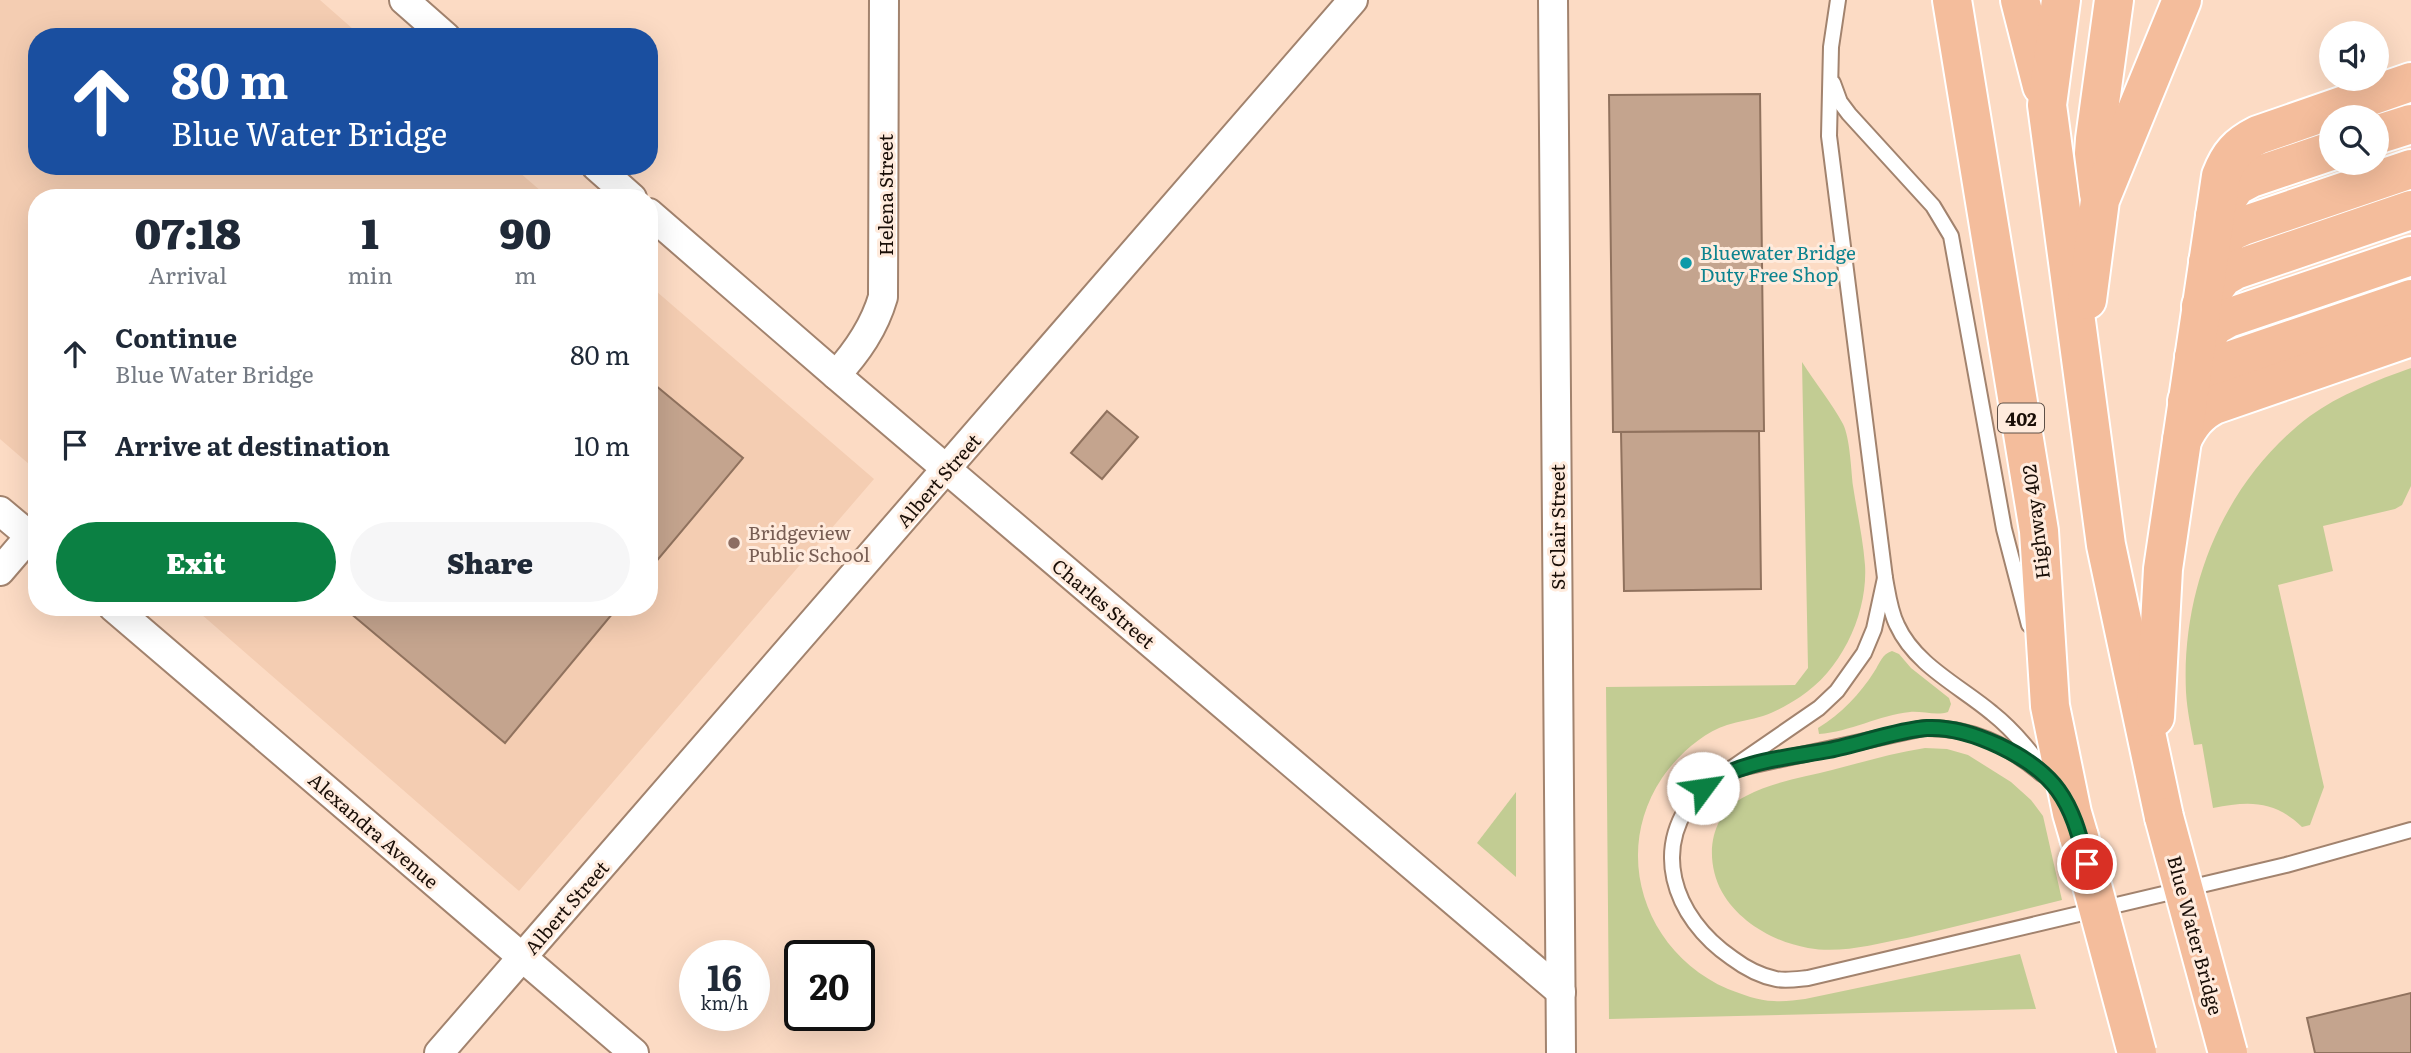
<!DOCTYPE html>
<style>
:root{--surface:#fff;--page:#f6f6f7;--text:#1f2937;--muted:#747a83;--accent:#0b8043}
body{margin:0;font-family:Literata,serif;background:var(--page);color:var(--text);height:100vh;display:flex;flex-direction:column;font-size:26px;white-space:nowrap}
*{box-sizing:border-box;margin:0}
p{font-size:23px;color:var(--muted)}
.icon{flex:none;width:38px;height:38px;fill:none;stroke:currentColor;stroke-width:2;stroke-linecap:round;stroke-linejoin:round}
.map{position:relative;flex:1;overflow:hidden}
.sheet{position:absolute;left:28px;top:189px;width:630px;height:427px;display:flex;flex-direction:column;background:var(--surface);border-radius:28px;box-shadow:0 7px 28px #0002}
.sheet>*{flex:none}
.guide{position:absolute;left:28px;top:28px;width:630px;height:147px;border-radius:28px;box-shadow:0 7px 28px #0002;background:#1a4fa0;color:#fff;overflow:hidden}
.fabs{position:absolute;left:2319px;top:21px;display:grid;gap:14px}
.fabs a{display:grid;place-items:center;width:70px;height:70px;border-radius:50%;background:var(--surface);box-shadow:0 7px 28px #0002;font-size:35px}
.speed{position:absolute;left:679px;top:940px;display:flex;gap:14px;font-size:35px;font-weight:700;text-align:center}
.speed>*{display:grid;place-content:center;width:91px;height:91px;border-radius:50%;background:var(--surface);box-shadow:0 7px 28px #0002;line-height:1}
.speed small{font-size:18px;font-weight:400}
.speed .limit{border:4px solid #111;border-radius:10px;background:#fff;color:#111}
.pin{position:absolute;display:grid;place-items:center;width:60px;height:60px;color:#fff;margin:-30px;border:4px solid #fff;border-radius:50%;box-shadow:0 2px 7px #0007}
.me{position:absolute;width:77px;margin:-38px;rotate:59deg;stroke-linejoin:round;filter:drop-shadow(0 0 5px #0008)}
.turn{display:flex;align-items:center;gap:24px;height:147px;padding:0 28px;font-size:32px}
.turn .icon{width:91px;height:91px;stroke-width:2.5}
.turn b{display:block;font-size:49px;line-height:60px}
.eta{display:flex;justify-content:space-evenly;align-items:center;height:119px;text-align:center}
.eta b{font-size:42px;font-weight:800;line-height:49px}
.cta{display:flex;gap:14px;margin-top:auto;padding:14px 28px}
.cta a{flex:1;height:80px;border-radius:42px;background:var(--accent);color:#fff;font-size:28px;font-weight:800;line-height:80px;text-align:center}
.cta a+a{background:var(--page);color:var(--text)}
ul{padding:0;list-style:none}
li{display:flex;align-items:center;gap:21px;height:91px;padding:0 28px}
li div{flex:1}
li b{display:block;font-size:26px}
li em{font-style:normal}
.map>svg:first-child{display:block}
.built{fill:#f4cdb2}
.green{fill:#c2cc93}
.building{fill:#c4a48e;stroke:#90725e;stroke-width:2}
.lines{fill:none;stroke-linecap:round;stroke-linejoin:round}
.lane-casing{stroke:#a2836e;stroke-width:18}
.street-casing{stroke:#a2836e;stroke-width:32}
.highway-casing{stroke:#fff;stroke-width:42}
.lane{stroke:#fff;stroke-width:14}
.street{stroke:#fff;stroke-width:28}
.highway{stroke:#f4bd9c;stroke-width:38}
.highway-bridge-casing{stroke:#fff;stroke-width:42;stroke-linecap:butt}
.highway-bridge{stroke:#f4bd9c;stroke-width:38}
.route-casing{stroke:#07532c;stroke-width:18}
.route{stroke:#0b8043;stroke-width:12}
.culture-dot{fill:#0f9aa8;stroke:#ffebdd;stroke-width:2.5}
.education-dot{fill:#8d6e63;stroke:#ffebdd;stroke-width:2.5}
.labels{text-anchor:middle;dominant-baseline:central;stroke-width:6;stroke-linejoin:round;paint-order:stroke}
.shield{fill:#ffebdd;stroke:#5e5047;stroke-width:2}
.shield-label{font-size:18px;font-weight:bold;fill:#190e07}
.street-label{font-size:19px;fill:#190e07;stroke:#ffebdd}
.culture-label{font-size:19px;fill:#0d838f;stroke:#ffebdd;text-anchor:start}
.education-label{font-size:19px;fill:#785e54;stroke:#ffebdd;text-anchor:start}
</style>
<div class="map">
<svg width="2411" height="1053" viewBox="0 0 2411 1053">
<rect width="100%" height="100%" fill="#fcdbc4"/>
<g class="built">
<polygon points="0,0 320,0 362,37 37,37 37,166 512,166 549,198 37,198 37,471 0,439"/>
<polygon points="649,285 874,479 519,891 193,607 649,607"/>
</g>
<g class="green">
<path d="M1802,362C1815,383 1832,403 1843,424C1850,438 1851,469 1853,486C1857,512 1863,539 1865,565C1868,613 1842,670 1800,697C1789,704 1776,712 1763,716C1751,720 1739,721 1727,725C1702,733 1677,756 1662,778C1611,854 1645,953 1728,989C1742,994 1758,1001 1774,1001C1784,1002 1795,1000 1805,999L2020,954L2036,1009L1609,1019L1606,687L1795,685L1808,668Z"/>
<path d="M2411,368V486L2402,505L2395,509L2323,526L2333,571L2278,585L2324,787L2310,825L2302,827C2274,800 2249,801 2213,808L2202,744L2194,745C2191,728 2187,710 2186,692C2181,587 2225,480 2310,416C2339,395 2377,380 2411,368Z"/>
<path d="M1892,651L1899,654L1911,668L1949,698L1951,704L1948,712C1937,716 1922,711 1910,712C1879,715 1850,732 1819,734L1818,728C1841,714 1860,694 1874,672C1880,663 1882,654 1892,651Z"/>
<path d="M1925,748L1947,749L1968,755L2011,782L2031,800L2043,816L2062,900C2010,913 1959,926 1907,938C1875,944 1841,954 1808,948C1774,942 1739,922 1722,892C1704,859 1709,814 1746,796C1772,782 1804,777 1832,770C1863,762 1893,753 1925,748Z"/>
<polygon points="1516,792 1516,877 1477,843"/>
</g>
<g class="building">
<polygon points="1760,94 1764,431 1613,432 1609,95"/>
<polygon points="649,380 743,458 649,570"/>
<polygon points="1107,411 1138,437 1102,479 1071,453"/>
<polygon points="1759,431 1761,589 1624,591 1621,432"/>
<polygon points="343,607 618,607 505,743"/>
<polygon points="2411,993 2411,1053 2315,1053 2307,1018"/>
</g>
<g class="lines">
<g class="lane-casing">
<g id="lane">
<path d="M1838,0L1831,47L1829,136L1885,578C1888,594 1890,611 1897,625C1915,665 1960,686 1992,713C2016,732 2035,757 2053,782"/>
<polyline points="1833,83 1840,102 1849,114 1933,206 1951,236 2004,529 2029,625"/>
<path d="M1885,578L1874,629L1864,653L1837,691L1819,708L1703,788C1647,844 1673,918 1732,958C1744,967 1761,976 1776,979C1786,981 1798,979 1808,978L2286,865L2411,830"/>
<path d="M1736,769L1924,728C1971,727 2006,744 2042,774"/>
</g>
</g>
<g class="street-casing">
<g id="street">
<polyline points="404,0 446,37"/>
<polyline points="1553,0 1561,1053"/>
<polyline points="596,166 632,198"/>
<polyline points="649,213 836,375 1561,992"/>
<path d="M836,375C857,352 874,328 883,297L884,0"/>
<polyline points="0,511 37,542"/>
<polyline points="0,571 30,536"/>
<polyline points="113,607 634,1053"/>
<polyline points="439,1053 1353,0"/>
</g>
</g>
<g class="highway-casing">
<g id="highway">
<polyline points="1952,0 2039,531 2050,706 2072,813 2079,837"/>
<polyline points="2020,0 2042,86"/>
<polyline points="2061,0 2047,105 2106,545 2164,817"/>
<polyline points="2376,135 2411,124"/>
<polyline points="2099,194 2094,153 2095,139 2114,0"/>
<polyline points="2215,216 2236,186 2251,178 2331,151"/>
<polyline points="2208,262 2230,232 2243,226 2411,169"/>
<polyline points="2087,300 2100,200 2182,0"/>
<polyline points="2201,306 2223,277 2235,270 2411,210"/>
<polyline points="2194,357 2214,326 2228,318 2411,256"/>
<path d="M2187,401C2196,384 2204,374 2220,364L2411,299"/>
<path d="M2182,440C2190,424 2198,413 2214,405L2411,337"/>
<path d="M2155,717L2163,569L2221,176C2229,155 2238,145 2258,135L2411,82"/>
</g>
</g>
<use href="#lane" class="lane"/>
<use href="#street" class="street"/>
<use href="#highway" class="highway"/>
<g class="highway-bridge-casing">
<g id="highway-bridge">
<polyline points="2164,817 2228,1053"/>
<polyline points="2079,837 2137,1053"/>
</g>
</g>
<use href="#highway-bridge" class="highway-bridge"/>
</g>
<g class="lines">
<g class="route-casing">
<path id="route" d="M1703,788C1738,761 1786,758 1829,750C1860,744 1897,730 1927,728C1969,726 2033,756 2058,790C2074,812 2080,838 2087,864"/>
</g>
<use href="#route" class="route"/>
</g>
<circle class="culture-dot" cx="1686" cy="263" r="7"/>
<circle class="education-dot" cx="734" cy="543" r="7"/>
<g class="labels">
<rect class="shield" x="1998" y="403.5" width="46" height="29" rx="5"/>
<g class="shield-label">
<text x="2021" y="418">402</text>
</g>
<g class="street-label">
<text transform="translate(885 195) rotate(-90)">Helena Street</text>
<text transform="translate(938 480) rotate(-49)">Albert Street</text>
<text transform="translate(2035 522) rotate(-97)">Highway 402</text>
<text transform="translate(1557 527) rotate(-90)">St Clair Street</text>
<text transform="translate(1104 603) rotate(40)">Charles Street</text>
<text transform="translate(374 830) rotate(41)">Alexandra Avenue</text>
<text transform="translate(566 907) rotate(-49)">Albert Street</text>
<text transform="translate(2196 935) rotate(75)">Blue Water Bridge</text>
</g>
<g class="culture-label">
<text x="1700" y="252">Bluewater Bridge<tspan x="1700" dy="22">Duty Free Shop</tspan></text>
</g>
<g class="education-label">
<text x="748" y="532">Bridgeview<tspan x="748" dy="22">Public School</tspan></text>
</g>
</g>
</svg>
<div class="fabs">
<a><svg class="icon" aria-label="sound" viewBox="0 0 24 24"><path d="M4 9h4l5-4v14l-5-4H4zM17 9q2 3 0 6"/></svg></a>
<a><svg class="icon" aria-label="search" viewBox="0 0 24 24"><circle cx="10" cy="10" r="6"/><path d="M15 15l6 6"/></svg></a>
</div>
<div class="speed"><div>16<small>km/h</small></div><div class="limit">20</div></div>
<div class="pin" style="left:2087px;top:864px;background:#d93025"><svg class="icon" aria-label="arrive" viewBox="0 0 24 24"><path d="M6 21V4h12l-3 4 3 4H6"/></svg></div>
<svg class="me" style="left:1703px;top:788px" viewBox="-20 -20 40 40"><circle r="19" fill="#fff"/><path d="M0-13L10 11 0 6-10 11z" fill="#0b8043"/></svg>
<div class="guide">
<div class="turn"><svg class="icon" aria-label="ahead" viewBox="0 0 24 24"><path d="M12 20V5M6 11l6-6 6 6"/></svg><div><b>80 m</b>Blue Water Bridge</div></div>
</div>
<section class="sheet">
<div class="eta">
<div><b>07:18</b><p>Arrival</p></div>
<div><b>1</b><p>min</p></div>
<div><b>90</b><p>m</p></div>
</div>
<ul>
<li><svg class="icon" aria-label="ahead" viewBox="0 0 24 24"><path d="M12 20V5M6 11l6-6 6 6"/></svg><div><b>Continue</b><p>Blue Water Bridge</p></div><em>80 m</em></li>
<li><svg class="icon" aria-label="arrive" viewBox="0 0 24 24"><path d="M6 21V4h12l-3 4 3 4H6"/></svg><div><b>Arrive at destination</b></div><em>10 m</em></li>
</ul>
<div class="cta"><a>Exit</a><a>Share</a></div>
</section>
</div>
